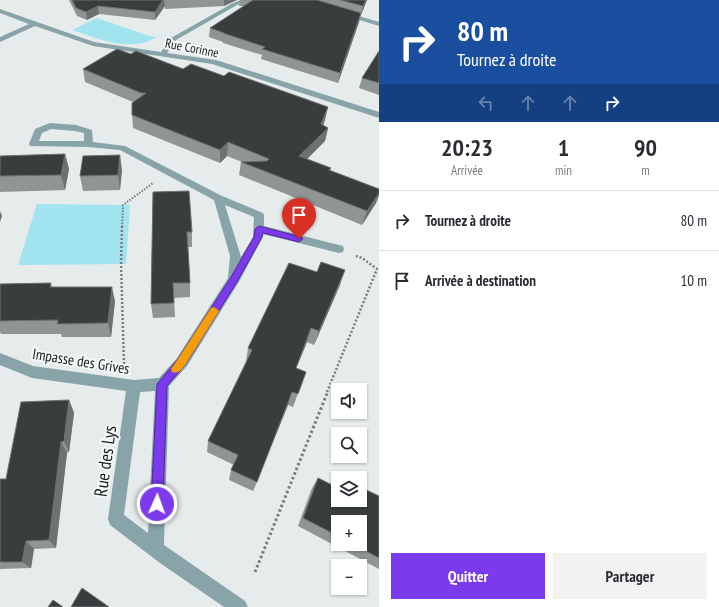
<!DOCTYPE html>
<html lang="fr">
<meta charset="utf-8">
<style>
:root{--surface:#fff;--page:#f2f2f3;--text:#2b2b33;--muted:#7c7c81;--line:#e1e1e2;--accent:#7c3aed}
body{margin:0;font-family:"PT Sans Narrow",sans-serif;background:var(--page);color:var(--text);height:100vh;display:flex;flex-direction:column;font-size:15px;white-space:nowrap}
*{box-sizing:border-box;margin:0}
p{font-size:13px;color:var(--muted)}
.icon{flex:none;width:22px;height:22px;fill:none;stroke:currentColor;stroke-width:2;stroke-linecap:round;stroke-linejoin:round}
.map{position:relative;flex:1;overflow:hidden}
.sheet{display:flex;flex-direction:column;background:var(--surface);width:340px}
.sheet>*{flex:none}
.guide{background:#1a4fa0;color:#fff;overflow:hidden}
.controls{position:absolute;left:331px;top:383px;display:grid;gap:8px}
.controls a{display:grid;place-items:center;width:36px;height:36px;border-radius:0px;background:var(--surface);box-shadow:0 1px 3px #0004;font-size:20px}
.pin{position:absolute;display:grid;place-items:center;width:34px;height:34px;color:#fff;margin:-41px -17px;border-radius:50% 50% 50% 0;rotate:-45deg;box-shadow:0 0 4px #0007}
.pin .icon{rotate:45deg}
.me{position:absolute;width:44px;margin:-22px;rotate:2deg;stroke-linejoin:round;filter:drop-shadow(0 0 3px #0008)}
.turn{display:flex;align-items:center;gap:14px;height:84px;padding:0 12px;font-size:18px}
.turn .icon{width:52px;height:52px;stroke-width:2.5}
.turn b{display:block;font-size:28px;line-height:34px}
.lanes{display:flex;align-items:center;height:38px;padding:0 12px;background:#0003;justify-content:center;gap:20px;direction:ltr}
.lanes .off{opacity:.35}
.eta{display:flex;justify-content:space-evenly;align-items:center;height:68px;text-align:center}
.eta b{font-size:24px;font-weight:600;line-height:28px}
.action{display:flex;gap:8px;margin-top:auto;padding:8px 12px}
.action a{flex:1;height:46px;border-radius:0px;background:var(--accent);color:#fff;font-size:16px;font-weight:600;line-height:46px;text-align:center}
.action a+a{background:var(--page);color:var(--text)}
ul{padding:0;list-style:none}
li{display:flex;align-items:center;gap:12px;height:60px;padding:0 12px;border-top:1px solid var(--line)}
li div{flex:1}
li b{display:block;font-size:15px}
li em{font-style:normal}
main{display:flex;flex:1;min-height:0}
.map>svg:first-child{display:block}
.green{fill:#a1e3ee}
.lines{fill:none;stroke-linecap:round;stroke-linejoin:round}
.path-far2{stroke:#797c7d;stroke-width:2;stroke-dasharray:1.5 1.5;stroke-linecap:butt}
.path-far1{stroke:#797c7d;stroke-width:2.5;stroke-dasharray:2 2;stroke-linecap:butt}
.path{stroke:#797c7d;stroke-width:3;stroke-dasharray:2.5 2.5;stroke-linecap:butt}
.street{fill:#88a4a8;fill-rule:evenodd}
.wall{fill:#909495;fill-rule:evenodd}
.shaded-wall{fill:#6d7172}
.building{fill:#393d3e;stroke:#6d7172}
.route{fill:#7c3aed;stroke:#51269a}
.slow{fill:#f59e0b}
.labels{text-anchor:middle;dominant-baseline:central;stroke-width:4;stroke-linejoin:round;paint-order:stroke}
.far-street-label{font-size:13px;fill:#1b1c1d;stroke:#f4f9f9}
.street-label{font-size:15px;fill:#1b1c1d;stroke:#f4f9f9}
.near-street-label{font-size:18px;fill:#1b1c1d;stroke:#f4f9f9}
</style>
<main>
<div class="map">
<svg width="379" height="607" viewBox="0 0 379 607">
<rect width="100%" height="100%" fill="#e6ebec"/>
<g class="green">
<path d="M97,18L149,36L157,37C129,53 100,39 72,30Z"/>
<polygon points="37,204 130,205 126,264 18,265"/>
</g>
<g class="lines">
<polyline class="path-far2" points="122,227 123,205 153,183"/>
<g class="path-far1">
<polyline points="122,226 121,263 124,364"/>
<polyline points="327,392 377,269 362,258 356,256"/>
</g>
<polyline class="path" points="255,572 328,391"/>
<g class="street">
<polygon points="241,0 250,0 237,5 176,40 167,53 216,60 379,112 379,118 212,64 93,46 35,26 0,42 0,37 29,24 0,13 0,9 94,42 161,52 171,38 233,3"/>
<polygon points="345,12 379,22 379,26 343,15 343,13"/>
<path d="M50,123L76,125L92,130L93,142L125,146L222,196L263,213L264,215V226L339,245L343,246L344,249L343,252L339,253L263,234V237L240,280L187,366L169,386L164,545L245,601L248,607H224L160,563L110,525L108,519L126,391L32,378L0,365V353L33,366L134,380L159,378L177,358L228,278L230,256L214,200L120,150L88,147L30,146L29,144L35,129ZM51,129L75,131L84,133V141H39L42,133ZM225,205L254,217L253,237L241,257ZM155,391L148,533L124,515L140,392Z"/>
</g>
</g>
<g class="wall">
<polygon points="69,0 237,0 224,6 165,9 165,6 155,20 99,14 87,20 77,16"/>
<polygon points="240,0 367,0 361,15 359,22 338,83 261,59 262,55 223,43 223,42 209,37 210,28 244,6 239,6"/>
<polygon points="379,51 379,95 359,88 362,78"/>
<polygon points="131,54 183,69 325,120 323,125 328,128 325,141 307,159 331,168 330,171 379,189 379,195 376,203 362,225 239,175 241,162 242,162 227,156 220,163 133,128 132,115 133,102 85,82 83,69"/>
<polygon points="65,154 69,169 65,190 0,192 0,156"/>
<polygon points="122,170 120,190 83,191 80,176"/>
<polygon points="153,192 192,232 192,247 188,247 190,283 190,297 174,298 175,317 153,318 151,304"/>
<polygon points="51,283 52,287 115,301 111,337 62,337 61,334 1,334 0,332 0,284"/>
<polygon points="340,285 314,345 307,342 296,368 306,372 293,407 288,405 253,491 229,480 231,470 234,465 207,452 208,441 247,362 246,361 248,348"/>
<polygon points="69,400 74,413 69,452 67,453 56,548 34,549 31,568 1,569 0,569 0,479 6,479"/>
<path d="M336,475L379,496V569L298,526L312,488L318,478L330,484ZM338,522L360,544H338Z"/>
</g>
<g class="shaded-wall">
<polygon points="163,0 164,0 165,6 155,20 155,12"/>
<polygon points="224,0 237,0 224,6"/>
<polygon points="366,0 367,0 361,15 363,6"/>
<polygon points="98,6 99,14 87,20 86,12"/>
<polygon points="361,13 359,22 338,83 340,73"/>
<polygon points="328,107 325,120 319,137 328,128 325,141 296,170 299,156 321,124"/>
<polygon points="228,142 227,156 220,163 220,150"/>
<polygon points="65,154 69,169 65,190 61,175"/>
<polygon points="120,155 122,170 120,190 118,175"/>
<polygon points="379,193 379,195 376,203 362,225 367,211"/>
<polygon points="0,211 2,216 0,222"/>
<polygon points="345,270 340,285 314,345 319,331"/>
<polygon points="112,287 115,301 111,337 108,323"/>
<polygon points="311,328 307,342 291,381 296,368"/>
<polygon points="292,392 288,405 253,491 257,482"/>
<polygon points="69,400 74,413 69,452 64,441"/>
<polygon points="61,442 67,453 56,548 49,540"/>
<polygon points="26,541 34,549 31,568 22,562"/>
</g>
<g class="building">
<polygon points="72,0 163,0 155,12 98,6 86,12 76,8"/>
<polygon points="253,0 317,0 361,13 340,73 262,49 265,47 223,33 224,33 210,28"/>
<polygon points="340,0 366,0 363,6"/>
<polygon points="117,49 131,54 136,51 183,69 191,64 224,76 229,72 328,107 321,124 328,128 299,156 331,168 329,170 379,189 379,193 367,211 241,162 267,161 269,159 228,142 220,150 132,115 132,103 146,93 141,93 83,69"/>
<polygon points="379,51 379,83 362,78"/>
<polygon points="65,154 61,175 0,176 0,156"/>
<polygon points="120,155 118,175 80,176 83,156"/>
<polygon points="189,191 192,232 187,232 190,283 173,283 174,303 151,304 153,192"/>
<polygon points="321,262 345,270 319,331 311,328 296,368 306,372 298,394 292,392 257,482 231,470 238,455 208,441 252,350 248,348 289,263 317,272"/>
<polygon points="51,283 50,287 112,287 108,323 57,324 58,320 0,321 0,284"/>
<polygon points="69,400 64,441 61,442 49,540 26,541 22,562 0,562 0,479 6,479 21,402"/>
<polygon points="336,475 341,478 338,478 338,500 360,500 360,487 379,496 379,558 353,544 360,544 360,522 338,522 338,536 303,518 318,478 332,485"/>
<polygon points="82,588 109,607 71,607"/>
<polygon points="53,600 63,607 48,607"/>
</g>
<polygon class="route" points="259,226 301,237 303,239 299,242 263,233 262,237 237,282 185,365 167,386 163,504 162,508 157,510 153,508 151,504 157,384 178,359 231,277 254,237 255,229"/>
<path class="slow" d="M214,307L219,311L185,365C181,370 179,374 172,372L171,369L178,359L211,308Z"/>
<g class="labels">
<g class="far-street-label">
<text transform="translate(192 48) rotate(11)">Rue Corinne</text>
</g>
<g class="street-label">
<text transform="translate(81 361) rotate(9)">Impasse des Grives</text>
</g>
<g class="near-street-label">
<text transform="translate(105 461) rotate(-82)">Rue des Lys</text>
</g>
</g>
</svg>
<div class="controls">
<a><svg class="icon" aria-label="sound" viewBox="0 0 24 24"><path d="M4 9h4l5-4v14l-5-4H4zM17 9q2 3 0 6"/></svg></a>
<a><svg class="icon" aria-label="search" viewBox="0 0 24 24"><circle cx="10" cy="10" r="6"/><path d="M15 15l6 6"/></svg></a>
<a><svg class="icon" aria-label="layers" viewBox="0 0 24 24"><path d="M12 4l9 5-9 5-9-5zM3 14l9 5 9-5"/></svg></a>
<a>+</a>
<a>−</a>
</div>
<div class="pin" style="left:299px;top:239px;background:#d93025"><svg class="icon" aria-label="arrive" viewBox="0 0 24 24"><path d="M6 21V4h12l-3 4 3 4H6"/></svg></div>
<svg class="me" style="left:157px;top:504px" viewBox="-20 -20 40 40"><circle r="17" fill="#7c3aed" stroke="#fff" stroke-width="3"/><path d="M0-11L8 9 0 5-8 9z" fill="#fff"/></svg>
</div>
<section class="sheet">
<div class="guide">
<div class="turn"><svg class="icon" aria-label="right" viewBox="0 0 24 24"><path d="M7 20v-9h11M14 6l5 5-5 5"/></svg><div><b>80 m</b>Tournez à droite</div></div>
<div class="lanes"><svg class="icon off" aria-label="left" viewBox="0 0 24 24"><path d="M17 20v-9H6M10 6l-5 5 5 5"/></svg><svg class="icon off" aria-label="ahead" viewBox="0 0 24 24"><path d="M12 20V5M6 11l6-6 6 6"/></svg><svg class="icon off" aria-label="ahead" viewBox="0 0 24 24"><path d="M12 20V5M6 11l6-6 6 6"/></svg><svg class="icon" aria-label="right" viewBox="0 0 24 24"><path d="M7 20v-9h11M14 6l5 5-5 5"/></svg></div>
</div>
<div class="eta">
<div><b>20:23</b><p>Arrivée</p></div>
<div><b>1</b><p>min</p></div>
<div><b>90</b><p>m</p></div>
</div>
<ul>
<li><svg class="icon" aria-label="right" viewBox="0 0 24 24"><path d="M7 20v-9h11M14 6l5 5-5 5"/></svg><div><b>Tournez à droite</b></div><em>80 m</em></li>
<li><svg class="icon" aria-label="arrive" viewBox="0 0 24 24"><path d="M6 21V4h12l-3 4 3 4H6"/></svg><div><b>Arrivée à destination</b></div><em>10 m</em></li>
</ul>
<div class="action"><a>Quitter</a><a>Partager</a></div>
</section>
</main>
